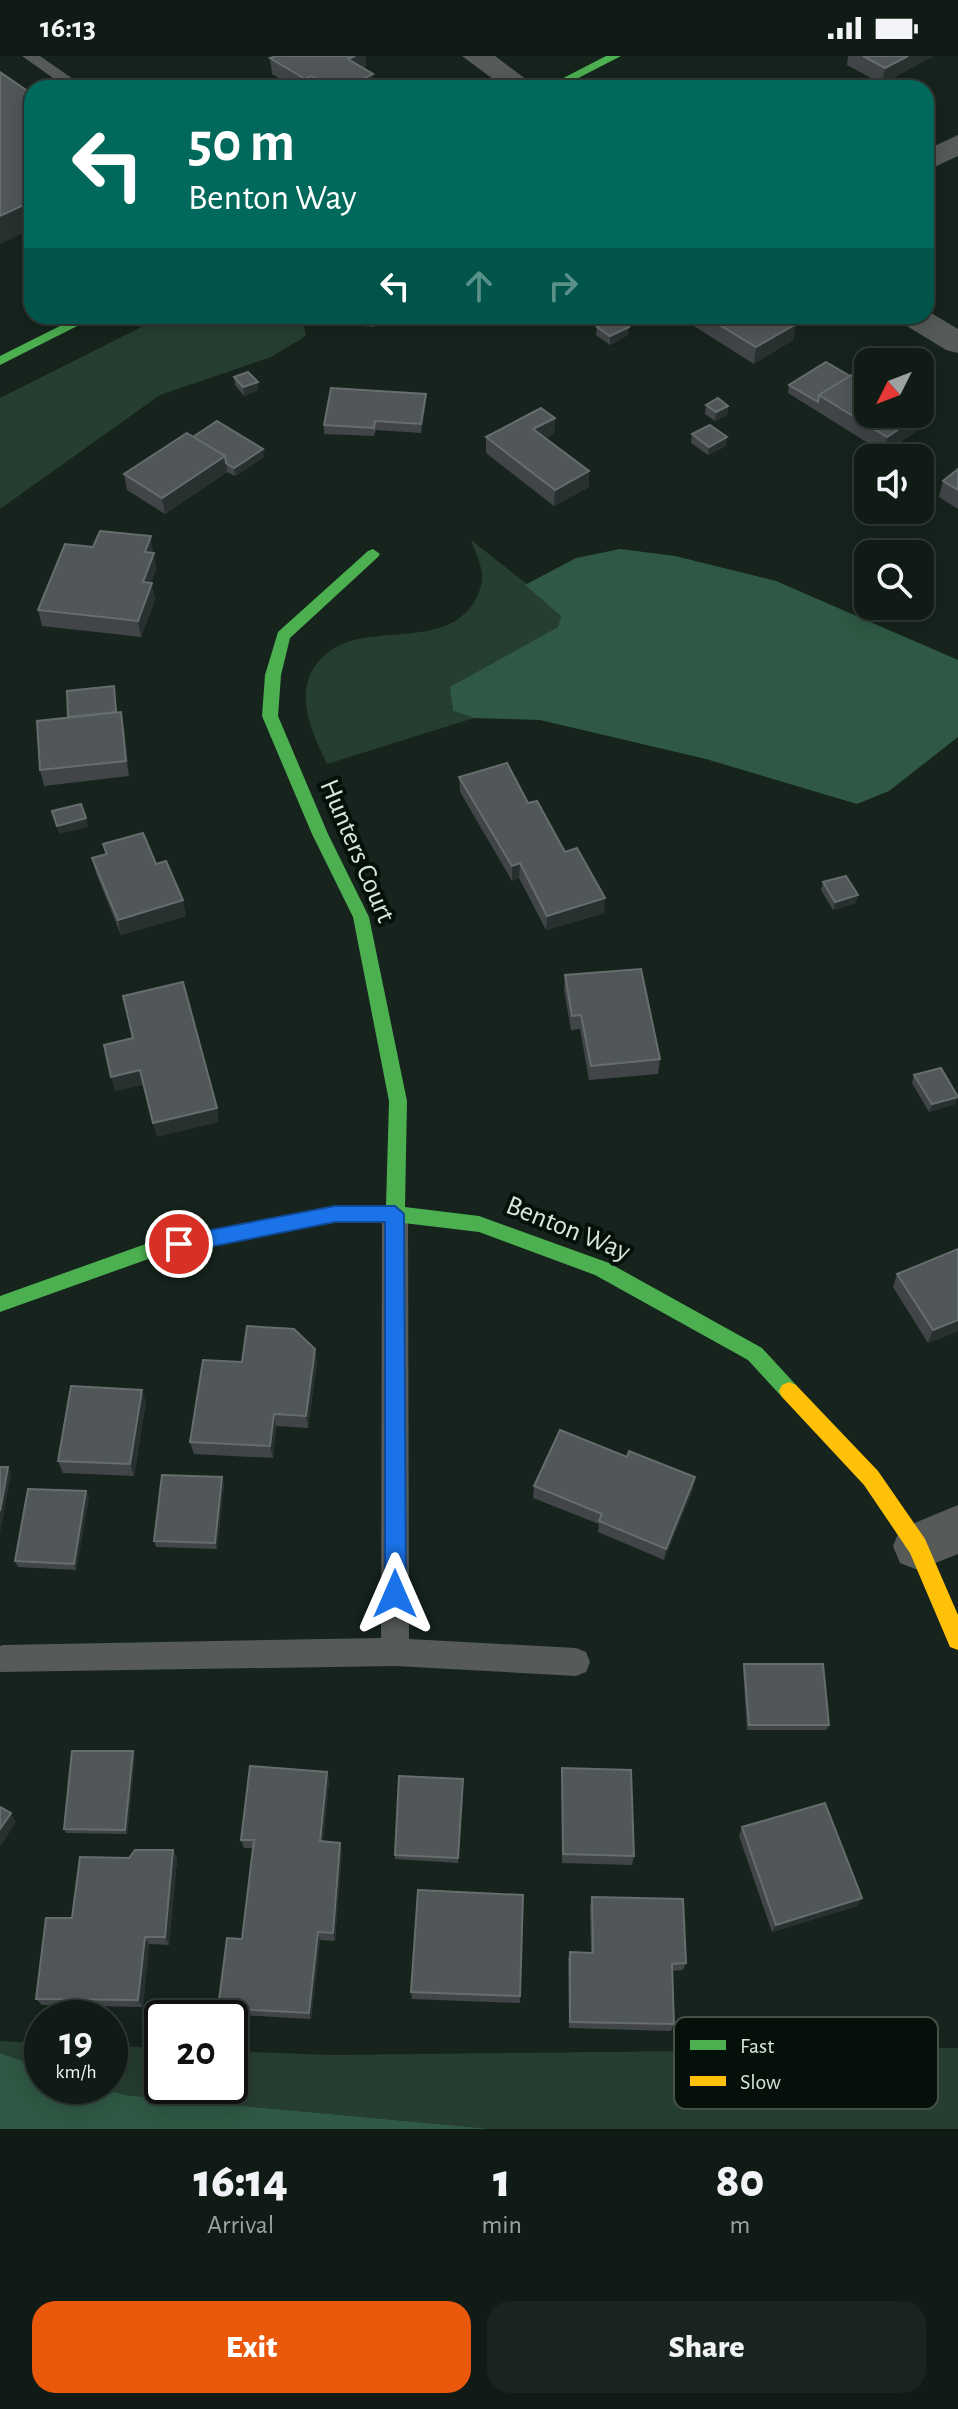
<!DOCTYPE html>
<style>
:root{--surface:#101b16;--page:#19241f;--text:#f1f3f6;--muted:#9ca1a1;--line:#303935;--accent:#ea580c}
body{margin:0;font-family:"Alegreya Sans",sans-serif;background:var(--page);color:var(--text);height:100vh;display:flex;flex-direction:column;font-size:30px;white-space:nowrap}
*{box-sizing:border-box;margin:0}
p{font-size:26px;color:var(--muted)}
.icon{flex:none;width:44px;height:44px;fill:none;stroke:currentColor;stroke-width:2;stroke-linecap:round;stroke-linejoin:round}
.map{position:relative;height:2073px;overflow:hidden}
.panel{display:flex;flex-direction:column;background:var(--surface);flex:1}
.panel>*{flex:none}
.top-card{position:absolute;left:24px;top:24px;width:910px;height:244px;border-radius:24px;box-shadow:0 4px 20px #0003,0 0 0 2px var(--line);background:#00695c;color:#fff;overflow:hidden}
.needle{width:52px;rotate:228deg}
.buttons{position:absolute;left:854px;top:292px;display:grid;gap:16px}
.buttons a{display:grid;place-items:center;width:80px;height:80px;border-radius:16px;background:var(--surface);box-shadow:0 4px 20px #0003,0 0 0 2px var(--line);font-size:40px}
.speed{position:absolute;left:24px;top:1944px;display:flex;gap:16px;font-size:40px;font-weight:700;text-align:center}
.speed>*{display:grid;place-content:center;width:104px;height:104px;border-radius:50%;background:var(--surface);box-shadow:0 4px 20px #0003,0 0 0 2px var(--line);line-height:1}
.speed small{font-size:20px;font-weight:400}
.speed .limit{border:4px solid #111;border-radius:12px;background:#fff;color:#111}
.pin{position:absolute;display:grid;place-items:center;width:68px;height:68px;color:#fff;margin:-34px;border:4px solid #fff;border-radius:50%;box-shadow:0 2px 8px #0007}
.me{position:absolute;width:88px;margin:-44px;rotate:0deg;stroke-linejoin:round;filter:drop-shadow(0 0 6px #0008)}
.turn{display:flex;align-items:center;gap:28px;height:168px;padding:0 32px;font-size:36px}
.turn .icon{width:104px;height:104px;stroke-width:2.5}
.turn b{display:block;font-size:56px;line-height:68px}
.lanes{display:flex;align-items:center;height:76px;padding:0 32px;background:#0003;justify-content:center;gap:40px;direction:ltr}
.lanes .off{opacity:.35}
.eta{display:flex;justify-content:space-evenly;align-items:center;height:136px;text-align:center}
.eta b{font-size:48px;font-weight:800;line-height:56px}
.button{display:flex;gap:16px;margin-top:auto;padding:16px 32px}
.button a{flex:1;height:92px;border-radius:24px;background:var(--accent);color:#fff;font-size:32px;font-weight:800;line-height:92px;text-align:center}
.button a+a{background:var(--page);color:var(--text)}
.status{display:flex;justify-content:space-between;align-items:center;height:56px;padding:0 40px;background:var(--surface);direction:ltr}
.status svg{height:22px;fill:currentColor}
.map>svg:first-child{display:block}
.green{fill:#263e31}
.water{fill:#2f5944}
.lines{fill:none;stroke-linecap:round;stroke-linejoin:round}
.lane{fill:#565b58;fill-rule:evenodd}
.street{fill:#565b58;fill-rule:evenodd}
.fast{fill:#4caf50;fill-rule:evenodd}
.slow{fill:#ffc107;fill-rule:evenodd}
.wall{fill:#414548}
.shaded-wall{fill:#293130}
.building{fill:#515658;stroke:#666d6d;stroke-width:2}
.route{fill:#1a73e8;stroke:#114b97;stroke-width:2}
.labels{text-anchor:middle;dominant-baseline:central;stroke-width:8;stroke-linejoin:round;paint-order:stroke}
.street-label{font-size:28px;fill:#d7e6dd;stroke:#06100a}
.key{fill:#06100a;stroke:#455049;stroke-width:2}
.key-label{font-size:22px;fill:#d7e6dd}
</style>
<div class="status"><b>16:13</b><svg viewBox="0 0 49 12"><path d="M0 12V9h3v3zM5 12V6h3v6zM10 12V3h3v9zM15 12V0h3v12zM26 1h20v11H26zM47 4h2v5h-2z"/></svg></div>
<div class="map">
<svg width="958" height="2073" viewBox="0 0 958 2073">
<rect width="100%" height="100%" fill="#16241d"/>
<g class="green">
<polygon points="163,260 302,260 306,280 271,301 160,339 0,453 0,342"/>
<path d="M471,484L547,544L561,560L558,571L451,631L453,655L474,662L327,708C313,678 294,641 315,610C352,557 437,600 473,548C478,540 483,528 482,519C481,507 475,495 471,484Z"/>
<polygon points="0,1985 42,1987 42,2012 0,1997"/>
<polygon points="110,1990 162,1992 162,2030 230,2030 230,1995 330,1999 958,1992 958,2073 492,2073 124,2039 97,2030 110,2030"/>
</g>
<g class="water">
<polygon points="620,493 675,500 776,525 958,604 958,681 889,735 857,748 706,703 540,664 474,662 453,655 450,631 558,571 561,560 525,529 576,502"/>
<polygon points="0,1997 42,2012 42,2030 97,2030 124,2039 492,2073 0,2073"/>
</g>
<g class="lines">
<g class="lane">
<polygon points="22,0 40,0 86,32 67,32"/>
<polygon points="395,1147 404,1150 408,1158 409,1583 576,1592 586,1596 590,1606 586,1616 576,1620 395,1610 0,1616 0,1590 3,1589 381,1582 382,1158 386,1150"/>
</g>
<g class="street">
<polygon points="462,0 495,0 538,32 505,32"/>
<polygon points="958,79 958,100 926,115 926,94"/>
<polygon points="926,254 958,273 958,297 946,294 902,267 897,260 926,260"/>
<polygon points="958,1449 958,1498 918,1514 900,1507 893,1490 900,1473"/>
</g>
<g class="fast">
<polygon points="606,0 621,0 559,32 544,32"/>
<polygon points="80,260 97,260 0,309 0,300"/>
<polygon points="373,493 380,498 378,501 290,582 281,619 278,660 328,778 369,861 407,1045 405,1151 479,1160 609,1207 762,1292 796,1329 799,1335 796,1341 789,1344 782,1341 748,1304 595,1219 479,1176 395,1166 335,1166 154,1201 0,1256 0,1240 154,1185 335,1150 386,1150 389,1045 353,861 312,778 262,660 265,619 278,576 368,495"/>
</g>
<polygon class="slow" points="789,1326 796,1329 878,1415 925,1483 958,1559 958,1594 950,1591 910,1497 864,1429 782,1341 779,1335 782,1329"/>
</g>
<g class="wall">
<polygon points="276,0 366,0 366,11 363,12 373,18 373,32 295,32 272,18 270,2"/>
<polygon points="848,0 933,0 882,28 847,9"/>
<polygon points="350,260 377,260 374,271 350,269"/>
<polygon points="678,260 783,260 796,268 793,284 754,308"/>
<polygon points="597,271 628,279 610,289 596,279"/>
<polygon points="234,321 258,334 244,340 235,329"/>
<polygon points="789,329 924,370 884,397 788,337"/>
<polygon points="426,346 421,377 376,374 374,380 324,378 324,369"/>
<polygon points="706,349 728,350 727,359 715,365 705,358"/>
<polygon points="555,362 554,378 546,382 589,415 589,431 554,450 486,397 486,381"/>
<polygon points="692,378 726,390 708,399 691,387"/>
<polygon points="193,381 264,401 235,420 227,416 165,458 127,434 124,418"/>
<polygon points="958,413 958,453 939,441 943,425"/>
<polygon points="153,497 156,513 151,527 155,543 141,581 42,570 38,554"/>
<polygon points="114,630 117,656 121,656 124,671 129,720 44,730 40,714 68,661"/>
<polygon points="459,721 528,747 565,796 604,857 546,874 519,822 512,825 460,736"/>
<polygon points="103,788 186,860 121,879 96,817 92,802 105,798"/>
<polygon points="823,826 856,847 833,854 821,834"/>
<polygon points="565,919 660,1003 658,1018 589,1024 580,973 571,974 564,934"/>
<polygon points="914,1019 958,1041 955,1048 929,1056 912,1027"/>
<polygon points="958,1193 958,1275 928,1287 893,1231 897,1218"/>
<polygon points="317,1305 308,1372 276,1370 273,1402 194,1398 190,1386"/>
<polygon points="146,1346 134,1420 63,1417 58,1405"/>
<polygon points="224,1428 217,1493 156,1491 154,1485"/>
<polygon points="534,1430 693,1433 664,1504 598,1476 599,1468 533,1442"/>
<polygon points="89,1441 76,1514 18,1511 15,1505"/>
<polygon points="744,1608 829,1669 827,1674 747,1674 743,1614"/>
<polygon points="133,1695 135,1700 127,1778 66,1777 64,1773"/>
<polygon points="562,1712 634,1800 632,1809 562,1807"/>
<polygon points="327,1716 329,1725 323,1785 342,1795 335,1885 320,1884 311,1963 222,1958 218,1952 242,1883 253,1792 244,1792 241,1784"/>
<polygon points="463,1723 458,1807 395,1803 395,1799"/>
<polygon points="742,1771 862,1842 857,1850 772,1876 739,1780"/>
<polygon points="173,1794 177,1803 169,1889 149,1888 143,1951 42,1949 36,1943 72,1862 129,1802"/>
<polygon points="523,1839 520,1947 412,1943 411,1936"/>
<polygon points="592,1841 686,1907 683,1914 672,1915 674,1968 671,1975 569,1972 568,1903 570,1896 591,1897 590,1849"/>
</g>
<g class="shaded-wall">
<polygon points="355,0 366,0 366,11 348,19 348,3"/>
<polygon points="908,0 933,0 882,28 885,12"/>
<polygon points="373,18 373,32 344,32"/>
<polygon points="312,20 312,32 305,32 305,23"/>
<polygon points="32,145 32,173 0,188 0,160"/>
<polygon points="796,268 793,284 754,308 756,291"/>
<polygon points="629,271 628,279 610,289 610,280"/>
<polygon points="258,326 258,334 244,340 243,331"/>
<polygon points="426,338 426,346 421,377 421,368"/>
<polygon points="728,350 727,359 715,365 716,356"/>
<polygon points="927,354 924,370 884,397 887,381"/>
<polygon points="555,362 554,378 533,389 533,373"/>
<polygon points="727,381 726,390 708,399 709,391"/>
<polygon points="263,393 264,401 235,420 234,412"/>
<polygon points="225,400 227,416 165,458 162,442"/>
<polygon points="589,415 589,431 554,450 555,434"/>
<polygon points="151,480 153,496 145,496"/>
<polygon points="154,497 156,513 146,542 143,526"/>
<polygon points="152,527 155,543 141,581 138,565"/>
<polygon points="121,656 124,671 129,720 126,705"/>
<polygon points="86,762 88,771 59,778 57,770"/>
<polygon points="520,807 519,822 512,825 512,810"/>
<polygon points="858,839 856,847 833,854 835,846"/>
<polygon points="605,842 604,857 546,874 547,860"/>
<polygon points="183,844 186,860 121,879 118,864"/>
<polygon points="140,1014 144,1029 115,1035 111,1021"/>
<polygon points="958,1041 955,1048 929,1056 932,1048"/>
<polygon points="217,1052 219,1066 157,1081 153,1067"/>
<polygon points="958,1264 958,1275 928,1287 933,1274"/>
<polygon points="315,1293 317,1305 308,1372 306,1360"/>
<polygon points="142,1334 146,1346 134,1420 130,1408"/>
<polygon points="274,1358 276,1370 273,1402 270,1390"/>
<polygon points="8,1411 11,1417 0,1478 0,1455"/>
<polygon points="222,1421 224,1428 217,1493 215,1487"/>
<polygon points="695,1421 693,1433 664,1504 666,1493"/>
<polygon points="86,1435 89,1441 76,1514 74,1508"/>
<polygon points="133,1695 135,1700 127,1778 125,1774"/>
<polygon points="327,1716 329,1725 322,1794 320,1785"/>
<polygon points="11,1757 16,1766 0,1791 0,1773"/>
<polygon points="340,1787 342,1795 335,1885 333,1877"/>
<polygon points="173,1794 177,1803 169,1889 165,1881"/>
<polygon points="862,1842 857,1850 772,1876 776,1869"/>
<polygon points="318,1876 320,1884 311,1963 309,1957"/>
<polygon points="145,1881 149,1888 143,1951 138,1944"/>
</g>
<g class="building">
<polygon points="276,0 355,0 348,3 373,18 344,32 332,32 312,20 305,23 270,2"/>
<polygon points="863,0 908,0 885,12"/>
<polygon points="0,16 32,38 32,145 0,160"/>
<polygon points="776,23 795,32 759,32"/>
<polygon points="350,260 375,260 374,263"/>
<polygon points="705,260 783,260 796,268 756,291"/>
<polygon points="615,261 629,271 610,280 597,271"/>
<polygon points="826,306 850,320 819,339 818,346 789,329"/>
<polygon points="860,314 868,319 868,358 920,358 920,350 927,354 887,381 819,339"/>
<polygon points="248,316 258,326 243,331 234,321"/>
<polygon points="331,332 426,338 421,368 375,365 374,372 324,369"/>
<polygon points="718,342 728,350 716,356 706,349"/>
<polygon points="541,352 555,362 533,373 589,415 555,434 486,381"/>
<polygon points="217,365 263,393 234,412 226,407 225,400 193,381"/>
<polygon points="710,369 727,381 709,391 692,378"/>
<polygon points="187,377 225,400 162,442 124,418"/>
<polygon points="958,413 958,434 943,425"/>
<polygon points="100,475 151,480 145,496 154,497 143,526 152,527 138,565 38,554 65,488 93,491"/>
<polygon points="114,630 116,656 68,661 67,635"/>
<polygon points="121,656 126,705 40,714 37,665"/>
<polygon points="507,707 528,747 537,745 565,796 577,792 605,842 547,860 520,807 512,810 459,721"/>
<polygon points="81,748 86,762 57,770 52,755"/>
<polygon points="143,777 156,808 166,805 183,844 118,864 92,802 107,798 103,788"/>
<polygon points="846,820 858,839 835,846 823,826"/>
<polygon points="641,913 660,1003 591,1010 581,959 572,960 565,919"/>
<polygon points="183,926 217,1052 153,1067 140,1014 111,1021 104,989 133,982 123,940"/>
<polygon points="941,1012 958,1041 932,1048 914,1019"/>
<polygon points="958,1193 958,1264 933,1274 897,1218"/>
<polygon points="247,1270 294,1273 315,1293 306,1360 274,1358 270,1390 190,1386 203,1304 242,1306"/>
<polygon points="71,1330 142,1334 130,1408 58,1405"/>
<polygon points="560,1374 627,1401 629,1395 695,1421 666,1493 599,1465 602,1458 534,1430"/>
<polygon points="0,1411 8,1411 0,1455"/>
<polygon points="162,1419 222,1421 215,1487 154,1485"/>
<polygon points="28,1433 86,1435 74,1508 15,1505"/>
<polygon points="744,1608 823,1608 829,1669 749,1669"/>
<polygon points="72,1695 133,1695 125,1774 64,1773"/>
<polygon points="250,1710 327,1716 320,1785 340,1787 333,1877 318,1876 309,1957 218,1952 227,1882 242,1883 254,1784 241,1784"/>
<polygon points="562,1712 631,1714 634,1800 563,1798"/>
<polygon points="399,1720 463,1723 458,1802 395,1799"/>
<polygon points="825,1747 862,1842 776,1869 742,1771"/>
<polygon points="0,1751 11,1757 0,1773"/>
<polygon points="135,1794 173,1794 165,1881 145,1881 138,1944 36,1943 46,1862 72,1862 80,1801 129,1802"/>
<polygon points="418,1834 523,1839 520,1940 411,1936"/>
<polygon points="592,1841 683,1843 686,1907 672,1908 674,1968 570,1966 570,1896 593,1897"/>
</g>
<polygon class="route" points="335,1150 395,1150 404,1158 406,1538 403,1545 395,1548 388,1545 385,1538 385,1166 335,1166 179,1197 170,1188 179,1180"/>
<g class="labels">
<g class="street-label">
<text transform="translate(357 795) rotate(67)">Hunters Court</text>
<text transform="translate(568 1173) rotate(22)">Benton Way</text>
</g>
</g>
<rect x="674" y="1961" width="264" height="92" rx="12" class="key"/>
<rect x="690" y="1984" width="36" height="10" fill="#4caf50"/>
<rect x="690" y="2020" width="36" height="10" fill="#ffc107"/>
<g class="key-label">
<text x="740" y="1997">Fast</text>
<text x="740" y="2033">Slow</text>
</g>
</svg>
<div class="buttons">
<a><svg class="needle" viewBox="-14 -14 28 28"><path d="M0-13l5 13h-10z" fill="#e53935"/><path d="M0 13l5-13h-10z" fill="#9ca1a1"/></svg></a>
<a><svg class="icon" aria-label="sound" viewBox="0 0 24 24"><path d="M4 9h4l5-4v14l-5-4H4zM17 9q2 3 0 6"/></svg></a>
<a><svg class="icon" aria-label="search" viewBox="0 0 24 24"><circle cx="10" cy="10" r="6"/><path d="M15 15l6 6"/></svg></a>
</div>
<div class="speed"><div>19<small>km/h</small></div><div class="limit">20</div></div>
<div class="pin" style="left:179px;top:1188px;background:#d93025"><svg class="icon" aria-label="arrive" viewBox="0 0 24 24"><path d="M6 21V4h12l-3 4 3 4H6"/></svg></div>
<svg class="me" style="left:395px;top:1538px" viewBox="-20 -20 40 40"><path d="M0-17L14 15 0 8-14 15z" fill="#1a73e8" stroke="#fff" stroke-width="4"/></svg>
<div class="top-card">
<div class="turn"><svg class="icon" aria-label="left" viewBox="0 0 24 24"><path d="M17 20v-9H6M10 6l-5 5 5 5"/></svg><div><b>50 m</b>Benton Way</div></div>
<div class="lanes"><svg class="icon" aria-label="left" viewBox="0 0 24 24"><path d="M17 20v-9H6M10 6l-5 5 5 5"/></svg><svg class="icon off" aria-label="ahead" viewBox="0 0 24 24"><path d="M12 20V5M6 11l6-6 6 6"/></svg><svg class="icon off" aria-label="right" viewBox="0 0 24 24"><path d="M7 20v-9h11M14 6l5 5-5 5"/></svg></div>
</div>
</div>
<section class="panel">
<div class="eta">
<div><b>16:14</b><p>Arrival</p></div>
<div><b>1</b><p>min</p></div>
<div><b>80</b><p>m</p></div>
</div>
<div class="button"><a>Exit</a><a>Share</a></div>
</section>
